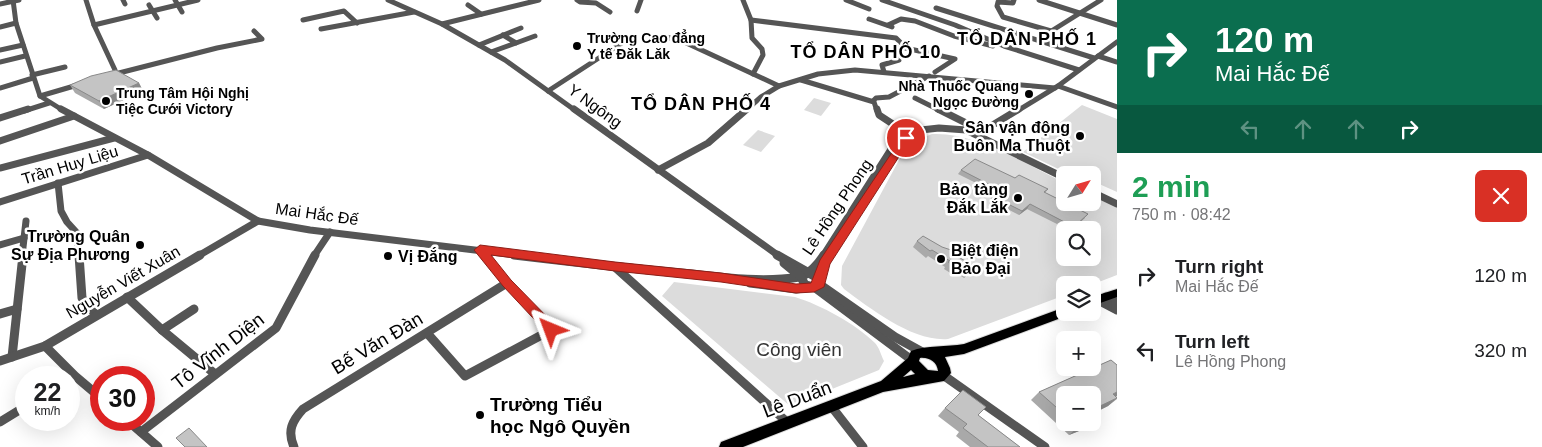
<!DOCTYPE html>
<meta charset="utf-8">
<style>
:root{--surface:#fff;--page:#f6f6f6;--text:#202124;--muted:#757577}
body{margin:0;font-family:Arial,sans-serif;background:var(--page);color:var(--text);height:100vh;display:flex;flex-direction:column;font-size:19px;white-space:nowrap}
*{box-sizing:border-box;margin:0}
p{font-size:16px;color:var(--muted)}
.icon{flex:none;width:28px;height:28px;fill:none;stroke:currentColor;stroke-width:2;stroke-linecap:round;stroke-linejoin:round}
.map{position:relative;flex:1;overflow:hidden}
.details{display:flex;flex-direction:column;background:var(--surface);width:425px}
.details>*{flex:none}
.guide{background:#0b6e4f;color:#fff;overflow:hidden}
.needle{width:32px;rotate:53deg}
.controls{position:absolute;left:1056px;top:166px;display:grid;gap:10px}
.controls a{display:grid;place-items:center;width:45px;height:45px;border-radius:8px;background:var(--surface);box-shadow:0 5px 20px #0002;font-size:25px}
.speed{position:absolute;left:15px;top:366px;display:flex;gap:10px;font-size:25px;font-weight:700;text-align:center}
.speed>*{display:grid;place-content:center;width:65px;height:65px;border-radius:50%;background:var(--surface);box-shadow:0 5px 20px #0002;line-height:1}
.speed small{font-size:12px;font-weight:400}
.speed .limit{border:8px solid #d22;background:#fff;color:#111}
.pin{position:absolute;display:grid;place-items:center;width:42px;height:42px;color:#fff;margin:-21px;border:2px solid #fff;border-radius:50%;box-shadow:0 1px 5px #0007}
.me{position:absolute;width:55px;margin:-28px;rotate:316deg;stroke-linejoin:round;filter:drop-shadow(0 0 4px #0008)}
.turn{display:flex;align-items:center;gap:18px;height:105px;padding:0 15px;font-size:22px}
.turn .icon{width:65px;height:65px;stroke-width:2.5}
.turn b{display:block;font-size:35px;line-height:42px}
.lanes{display:flex;align-items:center;height:48px;padding:0 15px;background:#0003;justify-content:center;gap:25px;direction:ltr}
.lanes .off{opacity:.35}
.round{display:grid;place-items:center;flex:none;width:52px;height:52px;border-radius:8px;background:var(--page)}
.head{display:flex;align-items:center;justify-content:space-between;height:85px;padding:0 15px}
h1{font-size:30px;font-weight:700;line-height:38px;color:#1e9e55}
ul{padding:0;list-style:none}
li{display:flex;align-items:center;gap:15px;height:75px;padding:0 15px}
li div{flex:1}
li b{display:block;font-size:19px}
li em{font-style:normal}
main{display:flex;flex:1;min-height:0}
.map>svg:first-child{display:block}
.green{fill:#dcdcdc;fill-rule:evenodd}
.lines{fill:none;stroke-linecap:round;stroke-linejoin:round}
.major-casing{stroke:#dbdbdb;stroke-width:2}
.minor-far2{stroke:#555;stroke-width:5}
.minor-far1{stroke:#555;stroke-width:7}
.minor{stroke:#555;stroke-width:9}
.major{fill:#000;fill-rule:evenodd}
.wall{fill:#a9a9a9}
.shaded-wall{fill:#898989}
.building{fill:#c4c4c4;stroke:#898989}
.route{fill:#d93025;stroke:#8d1f18}
.poi-dot{fill:#000;stroke:#fff;stroke-width:2}
.labels{text-anchor:middle;dominant-baseline:central;stroke-width:5;stroke-linejoin:round;paint-order:stroke}
.far-poi-label{font-size:14px;font-weight:bold;fill:#000;stroke:#fff;text-anchor:start}
.street-label{font-size:16px;fill:#000;stroke:#fff}
.poi-label{font-size:16px;font-weight:bold;fill:#000;stroke:#fff;text-anchor:end}
.far-district-label{font-size:18px;font-weight:bold;letter-spacing:1px;fill:#000;stroke:#fff}
.near-street-label{font-size:19px;fill:#000;stroke:#fff}
.near-park-label{font-size:19px;fill:#333;stroke:#fff}
.near-poi-label{font-size:19px;font-weight:bold;fill:#000;stroke:#fff;text-anchor:start}
</style>
<main>
<div class="map">
<svg width="1117" height="447" viewBox="0 0 1117 447">
<rect width="100%" height="100%" fill="#fff"/>
<g class="green">
<polygon points="814,98 831,103 821,116 804,110"/>
<polygon points="1082,105 1117,119 1117,192 1097,183 1093,185 1092,175 1071,175 1023,152"/>
<polygon points="758,130 775,136 761,152 743,145"/>
<path d="M932,134C977,132 1025,164 1065,183V202H1092L1093,196L1117,208V275L1091,285H1065V295L948,339C913,342 871,309 844,289L841,285L842,266L906,147L919,139ZM1065,230H1092V258H1065Z"/>
<path d="M674,282L795,297C821,305 856,324 875,343C879,347 881,355 884,361L879,370L790,406L662,296Z"/>
</g>
<g class="lines">
<g class="major-casing">
<g id="major">
<polygon points="1117,289 1117,297 1092,306 1092,297"/>
<path d="M1065,307V312H1071L1069,315L964,354L945,357L950,368L951,373L944,381L883,392L743,447H719L721,442L881,381L908,358L911,351C927,345 946,347 964,344ZM920,358C929,357 937,362 938,371L928,370L919,361ZM911,370L915,374L903,377Z"/>
</g>
</g>
<g class="minor-far2">
<polyline points="13,0 16,23 40,96 64,111"/>
<polyline points="86,0 94,25 115,70 115,74 111,76"/>
<polyline points="123,0 125,4"/>
<polyline points="175,0 182,12"/>
<polyline points="388,0 442,24 505,60 576,111"/>
<polyline points="577,0 580,2 596,3 610,12"/>
<polyline points="743,0 751,20 752,38 762,49 763,55 753,74"/>
<polyline points="846,0 869,9"/>
<polyline points="882,0 955,25 1004,46 1079,70"/>
<polyline points="1014,0 1013,3 998,2 997,6 1003,17 1051,31"/>
<polyline points="1039,0 1117,25"/>
<polyline points="0,4 19,0"/>
<polyline points="149,5 157,18"/>
<polyline points="468,5 481,14"/>
<polyline points="936,8 1094,58"/>
<polyline points="637,11 641,0"/>
<polyline points="869,19 892,27"/>
<polyline points="303,20 344,11 357,23"/>
<polyline points="751,20 896,38 902,44 898,54 899,60 882,65 884,72"/>
<polyline points="442,24 539,0"/>
<polyline points="94,25 198,0"/>
<polyline points="888,25 901,19 915,21 954,36 993,46"/>
<polyline points="0,27 16,23"/>
<polyline points="321,29 414,12"/>
<polyline points="1045,35 1101,0"/>
<polyline points="662,36 682,41 779,86"/>
<polyline points="516,43 535,36"/>
<polyline points="479,45 521,28"/>
<polyline points="901,47 955,59 935,72"/>
<polyline points="0,50 23,45"/>
<polyline points="491,52 516,43 503,35"/>
<polyline points="1098,56 1117,62"/>
<polyline points="0,62 25,56"/>
<polyline points="115,74 217,48 262,39 254,31"/>
<polyline points="32,75 65,67"/>
<polyline points="801,80 874,102 877,111"/>
<polyline points="1058,86 1117,107"/>
<polyline points="0,88 33,78"/>
<polyline points="548,91 625,41"/>
<polyline points="40,96 81,84"/>
<polyline points="915,98 941,111"/>
<polyline points="873,101 876,98 889,97 929,76"/>
<polyline points="24,111 49,103"/>
<polyline points="745,111 761,97 779,86 818,74 855,70 1055,88"/>
<polyline points="1017,111 1058,86 1117,42"/>
</g>
<g class="minor-far1">
<polyline points="61,109 148,155 258,221 310,230 524,256"/>
<polyline points="574,109 779,256"/>
<polyline points="877,109 879,115 908,134"/>
<polyline points="938,109 978,129"/>
<polyline points="0,118 28,109"/>
<polyline points="968,130 986,129 1019,109"/>
<polyline points="0,141 74,116"/>
<polyline points="0,168 114,138"/>
<polyline points="658,170 708,143 747,109"/>
<polyline points="58,183 61,211 67,222 77,233 79,256"/>
<polyline points="1092,192 1117,204"/>
<polyline points="0,202 148,155"/>
<polyline points="0,245 24,238"/>
<polyline points="480,250 485,256"/>
<polyline points="22,256 26,221"/>
<polyline points="198,256 258,221"/>
<polyline points="314,256 330,232"/>
<polyline points="823,256 897,140 904,135 921,130 939,128 966,130 1065,178"/>
</g>
<g class="minor">
<polyline points="79,255 82,298 96,315"/>
<path d="M514,255C573,262 633,269 692,274C726,278 765,283 799,277C809,275 819,263 824,255"/>
<polyline points="777,255 816,277 819,284"/>
<polyline points="784,263 801,277 805,285 814,287 913,361"/>
<polyline points="615,267 787,422"/>
<polyline points="818,279 829,255"/>
<polyline points="750,283 796,289 811,287"/>
<polyline points="819,284 895,337 924,353"/>
<polyline points="127,297 162,330 215,374"/>
<polyline points="1106,297 1117,302"/>
<polyline points="1098,300 1117,310"/>
<polyline points="0,314 17,309"/>
<polyline points="162,330 194,309"/>
<polyline points="427,333 465,376 551,330 507,283 484,255"/>
<polyline points="45,346 75,376 101,398"/>
<polyline points="12,357 23,255"/>
<polyline points="0,361 45,346 200,255"/>
<polyline points="943,375 1045,447"/>
<polyline points="831,406 863,447"/>
<polyline points="127,420 158,447"/>
<polyline points="0,422 26,406"/>
<polyline points="141,432 276,328 315,255"/>
<path d="M294,447C287,431 292,421 303,409L507,283"/>
</g>
<use href="#major" class="major"/>
</g>
<g class="wall">
<polygon points="139,83 143,91 104,109 75,93 70,85"/>
<polygon points="961,170 1015,178 1048,189 1045,193 1085,218 1072,230 1069,230 1027,209 1019,215 990,200 992,196 996,193 958,174"/>
<polygon points="917,241 953,254 974,266 969,273 964,278 955,272 952,274 944,269 945,267 928,256 926,258 913,247"/>
<polygon points="1111,360 1117,365 1117,396 1116,397 1117,399 1108,406 1092,414 1092,395 1065,395 1065,422 1088,422 1079,431 1069,435 1031,400 1039,392"/>
<polygon points="945,408 978,415 1020,447 970,447 956,436 959,432 938,416"/>
</g>
<g class="shaded-wall">
<polygon points="139,83 143,91 104,109 99,101"/>
<polygon points="1030,204 1027,209 1019,215 1022,211"/>
<polygon points="974,266 969,273 964,278 968,271"/>
<polygon points="1117,392 1117,396 1103,402 1113,394"/>
<polygon points="1117,398 1108,406 1092,414 1092,412 1098,407"/>
<polygon points="1088,422 1079,431 1069,435 1078,427"/>
</g>
<g class="building">
<polygon points="116,70 139,83 99,101 70,85 91,76"/>
<polygon points="975,159 1015,178 1019,175 1048,189 1044,192 1088,214 1074,227 1030,204 1022,211 992,196 1000,190 961,170"/>
<polygon points="923,236 942,247 951,250 953,254 974,266 968,271 959,266 957,267 948,262 950,261 932,250 930,251 917,241"/>
<polygon points="1111,360 1117,365 1117,392 1113,394 1117,398 1098,407 1093,403 1092,403 1092,395 1065,395 1065,415 1039,392"/>
<polygon points="963,390 986,407 978,415 1020,447 988,447 963,428 967,424 945,408"/>
<polygon points="1073,422 1088,422 1078,427"/>
<polygon points="189,428 207,447 185,447 176,438"/>
</g>
<polygon class="route" points="906,135 911,138 830,264 824,287 814,292 796,293 721,282 615,271 491,255 511,280 556,326 558,330 556,333 551,335 547,333 503,286 474,250 480,245 615,262 721,273 796,284 811,283 820,260 903,136"/>
<g class="poi-dot">
<circle cx="577" cy="46" r="5"/>
<circle cx="1029" cy="94" r="5"/>
<circle cx="106" cy="101" r="5"/>
<circle cx="1080" cy="136" r="5"/>
<circle cx="1018" cy="198" r="5"/>
<circle cx="140" cy="245" r="5"/>
<circle cx="388" cy="256" r="5"/>
<circle cx="941" cy="259" r="5"/>
<circle cx="480" cy="415" r="5"/>
</g>
<g class="labels">
<g class="far-poi-label">
<text x="587" y="38">Trường Cao đẳng<tspan x="587" dy="16">Y tế Đăk Lăk</tspan></text>
<text x="1019" y="86" text-anchor="end">Nhà Thuốc Quang<tspan x="1019" dy="16">Ngọc Đường</tspan></text>
<text x="116" y="93">Trung Tâm Hội Nghị<tspan x="116" dy="16">Tiệc Cưới Victory</tspan></text>
</g>
<g class="street-label">
<text transform="translate(595 106) rotate(36)">Y Ngông</text>
<text transform="translate(70 165) rotate(-17)">Trần Huy Liệu</text>
<text transform="translate(837 207) rotate(-56)">Lê Hồng Phong</text>
<text transform="translate(317 214) rotate(8)">Mai Hắc Đế</text>
<text transform="translate(123 282) rotate(-30)">Nguyễn Viết Xuân</text>
</g>
<g class="poi-label">
<text x="1070" y="127">Sân vận động<tspan x="1070" dy="18">Buôn Ma Thuột</tspan></text>
<text x="1008" y="189">Bảo tàng<tspan x="1008" dy="18">Đắk Lắk</tspan></text>
<text x="130" y="236">Trường Quân<tspan x="130" dy="18">Sự Địa Phương</tspan></text>
<text x="951" y="250" text-anchor="start">Biệt điện<tspan x="951" dy="18">Bảo Đại</tspan></text>
<text x="398" y="256" text-anchor="start">Vị Đắng</text>
</g>
<g class="far-district-label">
<text x="1027" y="39">TỔ DÂN PHỐ 1</text>
<text x="866" y="52">TỔ DÂN PHỐ 10</text>
<text x="701" y="104">TỔ DÂN PHỐ 4</text>
</g>
<g class="near-street-label">
<text transform="translate(377 343) rotate(-31)">Bế Văn Đàn</text>
<text transform="translate(218 351) rotate(-38)">Tô Vĩnh Diện</text>
<text transform="translate(797 399) rotate(-21)">Lê Duẩn</text>
</g>
<g class="near-park-label">
<text x="799" y="349">Công viên</text>
</g>
<g class="near-poi-label">
<text x="490" y="404">Trường Tiểu<tspan x="490" dy="22">học Ngô Quyền</tspan></text>
</g>
</g>
</svg>
<div class="controls">
<a><svg class="needle" viewBox="-14 -14 28 28"><path d="M0-13l5 13h-10z" fill="#e53935"/><path d="M0 13l5-13h-10z" fill="#757577"/></svg></a>
<a><svg class="icon" aria-label="search" viewBox="0 0 24 24"><circle cx="10" cy="10" r="6"/><path d="M15 15l6 6"/></svg></a>
<a><svg class="icon" aria-label="layers" viewBox="0 0 24 24"><path d="M12 4l9 5-9 5-9-5zM3 14l9 5 9-5"/></svg></a>
<a>+</a>
<a>−</a>
</div>
<div class="speed"><div>22<small>km/h</small></div><div class="limit">30</div></div>
<div class="pin" style="left:906px;top:138px;background:#d93025"><svg class="icon" aria-label="arrive" viewBox="0 0 24 24"><path d="M6 21V4h12l-3 4 3 4H6"/></svg></div>
<svg class="me" style="left:551px;top:330px" viewBox="-20 -20 40 40"><path d="M0-17L14 15 0 8-14 15z" fill="#d93025" stroke="#fff" stroke-width="4"/></svg>
</div>
<section class="details">
<div class="guide">
<div class="turn"><svg class="icon" aria-label="right" viewBox="0 0 24 24"><path d="M7 20v-9h11M14 6l5 5-5 5"/></svg><div><b>120 m</b>Mai Hắc Đế</div></div>
<div class="lanes"><svg class="icon off" aria-label="left" viewBox="0 0 24 24"><path d="M17 20v-9H6M10 6l-5 5 5 5"/></svg><svg class="icon off" aria-label="ahead" viewBox="0 0 24 24"><path d="M12 20V5M6 11l6-6 6 6"/></svg><svg class="icon off" aria-label="ahead" viewBox="0 0 24 24"><path d="M12 20V5M6 11l6-6 6 6"/></svg><svg class="icon" aria-label="right" viewBox="0 0 24 24"><path d="M7 20v-9h11M14 6l5 5-5 5"/></svg></div>
</div>
<div class="head"><div><h1>2 min</h1><p>750 m · 08:42</p></div><a class="round" style="background:#d93025;color:#fff"><svg class="icon" aria-label="close" viewBox="0 0 24 24"><path d="M6 6l12 12M18 6L6 18"/></svg></a></div>
<ul>
<li><svg class="icon" aria-label="right" viewBox="0 0 24 24"><path d="M7 20v-9h11M14 6l5 5-5 5"/></svg><div><b>Turn right</b><p>Mai Hắc Đế</p></div><em>120 m</em></li>
<li><svg class="icon" aria-label="left" viewBox="0 0 24 24"><path d="M17 20v-9H6M10 6l-5 5 5 5"/></svg><div><b>Turn left</b><p>Lê Hồng Phong</p></div><em>320 m</em></li>
</ul>
</section>
</main>
